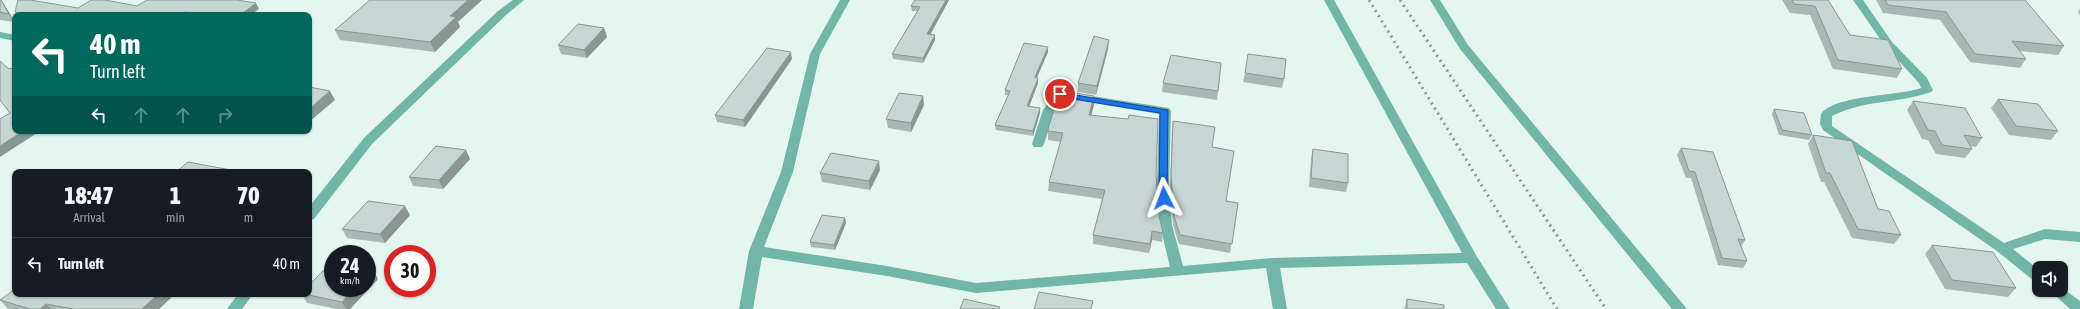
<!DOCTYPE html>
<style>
:root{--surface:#171b24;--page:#20242c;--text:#f1f3f6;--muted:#9ea1a6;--line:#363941}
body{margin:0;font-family:"Asap Condensed",sans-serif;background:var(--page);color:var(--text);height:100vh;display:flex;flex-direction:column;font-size:15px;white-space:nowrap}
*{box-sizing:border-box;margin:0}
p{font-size:13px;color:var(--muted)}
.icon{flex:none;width:22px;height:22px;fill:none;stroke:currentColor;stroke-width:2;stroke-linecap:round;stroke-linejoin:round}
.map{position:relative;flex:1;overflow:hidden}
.panel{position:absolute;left:12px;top:169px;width:300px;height:128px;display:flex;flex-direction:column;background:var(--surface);border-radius:8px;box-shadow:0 1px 3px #0004}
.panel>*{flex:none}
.hud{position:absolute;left:12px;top:12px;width:300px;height:122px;border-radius:8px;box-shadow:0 1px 3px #0004;background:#00695c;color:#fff;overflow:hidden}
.controls{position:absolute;left:2032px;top:261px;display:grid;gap:8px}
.controls a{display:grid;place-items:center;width:36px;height:36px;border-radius:8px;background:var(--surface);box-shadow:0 1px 3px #0004;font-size:20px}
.speed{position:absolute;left:324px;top:245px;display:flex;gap:8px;font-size:20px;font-weight:700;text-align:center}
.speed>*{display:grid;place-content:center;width:52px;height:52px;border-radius:50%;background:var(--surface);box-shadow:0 1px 3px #0004;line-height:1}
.speed small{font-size:10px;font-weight:400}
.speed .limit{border:6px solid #d22;background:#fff;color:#111}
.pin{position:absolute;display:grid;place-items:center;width:34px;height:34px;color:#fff;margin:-17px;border:2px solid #fff;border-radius:50%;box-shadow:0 1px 4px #0007}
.me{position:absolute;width:44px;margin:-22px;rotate:357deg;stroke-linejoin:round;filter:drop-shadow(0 0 3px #0008)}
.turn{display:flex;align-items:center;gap:14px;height:84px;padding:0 12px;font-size:18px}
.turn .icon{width:52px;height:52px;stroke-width:2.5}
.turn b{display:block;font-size:28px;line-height:34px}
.lanes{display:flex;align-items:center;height:38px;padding:0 12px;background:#0003;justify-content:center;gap:20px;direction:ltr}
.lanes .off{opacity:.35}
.eta{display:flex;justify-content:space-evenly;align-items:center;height:68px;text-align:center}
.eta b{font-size:24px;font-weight:800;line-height:28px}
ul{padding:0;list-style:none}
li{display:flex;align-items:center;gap:12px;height:52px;padding:0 12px;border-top:1px solid var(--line)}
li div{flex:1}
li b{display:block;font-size:15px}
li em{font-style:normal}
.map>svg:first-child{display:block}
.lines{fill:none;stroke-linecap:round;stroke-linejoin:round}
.minor{fill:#71b6a7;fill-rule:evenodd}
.rail{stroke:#8d9995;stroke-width:3;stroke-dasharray:2 4;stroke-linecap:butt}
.wall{fill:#aab8b5}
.shaded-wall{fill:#8b9693}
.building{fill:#c6d6d2;stroke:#8b9693}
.route{fill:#1a73e8;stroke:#114b97}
</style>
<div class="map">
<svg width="2080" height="309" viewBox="0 0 2080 309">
<rect width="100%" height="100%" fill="#e5f6f1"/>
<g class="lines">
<g class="minor">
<polygon points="513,0 524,0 506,15 372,144 314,219 309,220 309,207 364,138 498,11"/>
<polygon points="840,0 850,0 820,54 793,172 764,247 887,266 976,283 1170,267 1160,225 1157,184 1159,114 1063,98 1055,110 1044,144 1042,147 1034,147 1032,144 1043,110 1056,92 1060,91 1169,108 1171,111 1169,184 1172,225 1183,266 1272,258 1462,253 1324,0 1334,0 1476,255 1510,309 1496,309 1467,263 1280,268 1287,309 1273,309 1266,268 976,293 887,276 762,257 753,309 739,309 749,251 781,172 810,54"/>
<polygon points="1430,0 1440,0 1468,45 1687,309 1672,309 1460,49"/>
<path d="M1853,0H1863L1892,42L1927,78L1933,90L1931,92C1896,104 1867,99 1832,116V126L2004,243L2045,229L2080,232V242L2045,239L2013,249L2039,270V282L2034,281L1997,251L1823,130L1820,124L1821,114C1834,95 1899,96 1921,88L1919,83L1885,46Z"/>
<polygon points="0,32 15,35 15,41 0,38"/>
<polygon points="2061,287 2080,301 2080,309 2070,309 2049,290 2061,290"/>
<polygon points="238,294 253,294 242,309 227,309"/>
</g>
<g class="rail">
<polyline points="1369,0 1557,309"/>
<polyline points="1400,0 1606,309"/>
</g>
</g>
<g class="wall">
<polygon points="0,0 2,1 15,22 0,20"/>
<polygon points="949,0 930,34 935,40 923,63 893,59 892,54 917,11 912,11 911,6"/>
<polygon points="1782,0 1828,0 1850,35 1902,69 1897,78 1833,69 1810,15 1790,13"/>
<polygon points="1876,0 2025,0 2064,46 2058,55 2019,51 2026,59 2020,68 1970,62 1940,20 1883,13"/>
<polygon points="137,6 259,9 250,15 17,15 15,12 78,8"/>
<polygon points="2080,9 2080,15 2078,12"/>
<polygon points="458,22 460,27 435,52 340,40 335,30"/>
<polygon points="604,28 607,37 587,58 561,54 558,45"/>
<polygon points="1048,47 1048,52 1037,77 1038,83 1029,107 1040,113 1033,136 996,130 995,125 1008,95 1005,95 1005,90"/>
<polygon points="1108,49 1096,95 1078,92 1078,83"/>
<polygon points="792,59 745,127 717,122 715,115"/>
<polygon points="1221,63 1217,100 1162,92 1163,83"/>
<polygon points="1245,73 1284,79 1282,88 1243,82"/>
<polygon points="923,96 924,105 911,132 888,128 886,119"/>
<polygon points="1998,99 2058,131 2051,140 2009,135 1991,108"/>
<polygon points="1913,101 1982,138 1976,147 1970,146 1972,149 1965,158 1936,154 1928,140 1922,139 1907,110"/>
<polygon points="1094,105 1091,115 1156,175 1159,216 1163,233 1162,242 1152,240 1149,253 1093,244 1093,235 1102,199 1048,191 1049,182 1061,142 1048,140 1048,129 1070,107"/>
<polygon points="1774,109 1812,135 1809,140 1779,135 1772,114"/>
<polygon points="1173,121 1212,147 1226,201 1238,203 1230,253 1179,244 1173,225 1170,184 1172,130"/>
<polygon points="1813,135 1901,235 1894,244 1852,238 1824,182 1821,182 1808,144"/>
<polygon points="1681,148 1745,240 1741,247 1747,261 1743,268 1718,265 1691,178 1686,178 1677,155"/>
<polygon points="1313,149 1348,183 1346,192 1309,187 1311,158"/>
<polygon points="470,159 443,189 413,186 409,177"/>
<polygon points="880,170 870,190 822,182 820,173"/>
<polygon points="410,215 385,243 347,238 342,229"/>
<polygon points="845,218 846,223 835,250 811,247 810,242"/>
<polygon points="1932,245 2016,288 2008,297 1945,289 1925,254"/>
<polygon points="378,279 350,309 337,309 307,303 302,294 309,294"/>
<polygon points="15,294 175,294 159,309 8,309 0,300"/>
<polygon points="1407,299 1444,309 1404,309"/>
</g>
<g class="shaded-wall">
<polygon points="1,0 2,1 15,22 9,14"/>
<polygon points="468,0 482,0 458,22 460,27 435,52 430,42 450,16"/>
<polygon points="946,0 949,0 928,39 927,34"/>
<polygon points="256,3 259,9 250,15 240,15"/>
<polygon points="185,12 187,15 181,15"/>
<polygon points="604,28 607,37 587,58 584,50"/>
<polygon points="935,35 935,40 923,63 923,58"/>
<polygon points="1109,40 1108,49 1096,95 1097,86"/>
<polygon points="1048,47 1048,52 1035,82 1035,77"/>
<polygon points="791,52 792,59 745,127 743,120"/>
<polygon points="1038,78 1038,83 1027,112 1027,106"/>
<polygon points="330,91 335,100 309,122 309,109"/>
<polygon points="923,96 924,105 911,132 911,123"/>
<polygon points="1094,96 1094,105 1089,124 1089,115"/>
<polygon points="1040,108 1040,113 1033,136 1033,131"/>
<polygon points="23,131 40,131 0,157 0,146"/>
<polygon points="466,150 470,159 443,189 439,180"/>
<polygon points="879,161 880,170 870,190 869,181"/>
<polygon points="405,206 410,215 385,243 380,234"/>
<polygon points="845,218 846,223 835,250 834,245"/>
<polygon points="1152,231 1152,240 1149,253 1150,244"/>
<polygon points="373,269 378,279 350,309 346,309 342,302 355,288 367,288 367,276"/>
<polygon points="158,294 175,294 159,309 142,309"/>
<polygon points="46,304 51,309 40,309"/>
</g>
<g class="building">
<polygon points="0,0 1,0 9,14 0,12"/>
<polygon points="18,0 30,0 78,8 91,0 105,0 137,6 147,0 237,0 256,3 240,15 205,15 185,12 181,15 27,15 15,12"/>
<polygon points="370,0 468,0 450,16 456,17 430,42 335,30"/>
<polygon points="915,0 946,0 927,34 935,35 923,58 892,54 920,7 911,6"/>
<polygon points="1792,0 1828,0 1850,35 1888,40 1902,69 1838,60 1815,6 1794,4"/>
<polygon points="1885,0 2025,0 2064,46 2012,41 2026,59 1975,54 1946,12 1888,5"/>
<polygon points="578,24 604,28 584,50 558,45"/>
<polygon points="1094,36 1109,40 1097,86 1078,83"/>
<polygon points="1024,43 1048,47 1035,77 1038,78 1027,106 1040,108 1033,131 995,125 1010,91 1005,90"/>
<polygon points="767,48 791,52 743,120 715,115"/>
<polygon points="1248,54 1286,59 1284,79 1245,73"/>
<polygon points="1171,55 1221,63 1218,91 1163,83"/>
<polygon points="0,61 9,69 15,67 15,131 23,131 0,146 0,119 10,113 0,100"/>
<polygon points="309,87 330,91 309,109"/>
<polygon points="899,93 923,96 911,123 886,119"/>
<polygon points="1075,93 1094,96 1089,115 1128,119 1129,115 1158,119 1156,175 1159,216 1163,233 1152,231 1150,244 1093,235 1105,190 1049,182 1063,133 1048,131 1048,129 1055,106 1070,107"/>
<polygon points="1998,99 2038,104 2058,131 2016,126"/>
<polygon points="1913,101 1965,108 1982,138 1964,135 1972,149 1942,145 1935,131 1928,130"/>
<polygon points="1774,109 1804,113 1812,135 1782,130"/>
<polygon points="1173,121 1215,127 1212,147 1234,151 1226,201 1238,203 1232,244 1180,235 1174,216 1171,175"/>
<polygon points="1813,135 1852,141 1878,209 1889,211 1901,235 1858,229 1830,173 1826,173"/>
<polygon points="436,146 466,150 439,180 409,177"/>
<polygon points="1681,148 1713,152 1745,240 1738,239 1747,261 1722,258 1695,172 1689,171"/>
<polygon points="1313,149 1348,154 1348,183 1311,178"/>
<polygon points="831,153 879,161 869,181 820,173"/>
<polygon points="188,162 231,170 229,172 176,172"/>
<polygon points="368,201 405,206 380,234 342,229"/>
<polygon points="822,215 845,218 834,245 810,242"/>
<polygon points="1932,245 1993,252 2016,288 1952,280"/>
<polygon points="333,261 333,288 355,288 342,302 304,294 309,294 309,285"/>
<polygon points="367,268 373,269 367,276"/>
<polygon points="15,289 15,294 158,294 142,309 73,309 46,304 40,309 30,309 0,300"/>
<polygon points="1039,292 1093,301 1091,309 1034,309"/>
<polygon points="964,299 1000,307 999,309 960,309"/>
<polygon points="1407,299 1444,305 1444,309 1407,309"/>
</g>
<polygon class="route" points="1057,92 1168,110 1167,200 1161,200 1159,198 1160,113 1060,97 1057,96"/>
</svg>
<div class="controls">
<a><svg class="icon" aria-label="sound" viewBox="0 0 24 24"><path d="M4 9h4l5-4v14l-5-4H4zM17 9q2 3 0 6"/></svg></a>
</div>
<div class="speed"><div>24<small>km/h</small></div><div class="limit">30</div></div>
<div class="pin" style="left:1060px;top:94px;background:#d93025"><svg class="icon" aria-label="arrive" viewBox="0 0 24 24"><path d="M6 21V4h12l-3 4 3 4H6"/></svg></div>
<svg class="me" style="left:1164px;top:198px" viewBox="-20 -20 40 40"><path d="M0-17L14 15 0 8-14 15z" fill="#1a73e8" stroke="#fff" stroke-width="4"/></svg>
<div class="hud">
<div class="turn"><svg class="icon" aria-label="left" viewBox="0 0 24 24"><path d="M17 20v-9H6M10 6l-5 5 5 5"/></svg><div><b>40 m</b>Turn left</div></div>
<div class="lanes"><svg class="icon" aria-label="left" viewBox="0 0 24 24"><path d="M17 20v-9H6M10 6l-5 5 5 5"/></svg><svg class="icon off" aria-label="ahead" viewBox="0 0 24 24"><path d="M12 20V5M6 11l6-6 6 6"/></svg><svg class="icon off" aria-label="ahead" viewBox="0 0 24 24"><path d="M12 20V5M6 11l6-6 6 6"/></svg><svg class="icon off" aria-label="right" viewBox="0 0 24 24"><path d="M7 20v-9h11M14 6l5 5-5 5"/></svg></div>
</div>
<section class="panel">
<div class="eta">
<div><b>18:47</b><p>Arrival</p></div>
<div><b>1</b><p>min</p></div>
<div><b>70</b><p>m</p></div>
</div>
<ul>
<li><svg class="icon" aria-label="left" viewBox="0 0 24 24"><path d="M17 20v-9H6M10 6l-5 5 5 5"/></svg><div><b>Turn left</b></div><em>40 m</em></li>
</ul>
</section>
</div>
